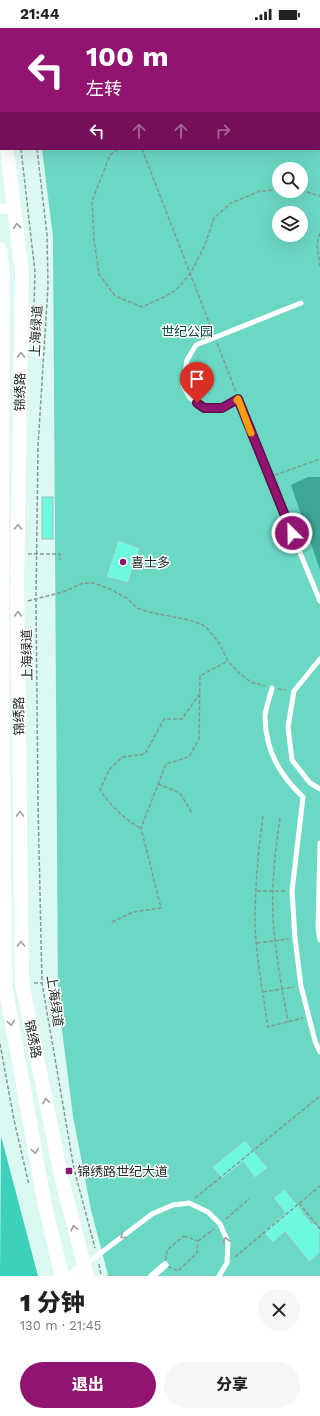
<!DOCTYPE html>
<html lang="zh">
<meta charset="utf-8">
<style>
:root{--surface:#fff;--page:#f6f6f6;--text:#222;--muted:#767676;--accent:#911471}
body{margin:0;font-family:"Work Sans","Noto Sans SC",sans-serif;background:var(--page);color:var(--text);height:100vh;display:flex;flex-direction:column;font-size:15px;white-space:nowrap}
*{box-sizing:border-box;margin:0}
p{font-size:13px;color:var(--muted)}
.icon{flex:none;width:22px;height:22px;fill:none;stroke:currentColor;stroke-width:2;stroke-linecap:round;stroke-linejoin:round}
.map{position:relative;height:1248px;overflow:hidden}
.sheet{display:flex;flex-direction:column;background:var(--surface);flex:1}
.sheet>*{flex:none}
.top-card{position:absolute;left:0px;top:0px;width:320px;height:122px;box-shadow:0 4px 16px #0002;background:#911471;color:#fff;overflow:hidden}
.buttons{position:absolute;left:272px;top:134px;display:grid;gap:8px}
.buttons a{display:grid;place-items:center;width:36px;height:36px;border-radius:50%;background:var(--surface);box-shadow:0 4px 16px #0002;font-size:20px}
.pin{position:absolute;display:grid;place-items:center;width:34px;height:34px;color:#fff;margin:-41px -17px;border-radius:50% 50% 50% 0;rotate:-45deg;box-shadow:0 0 4px #0007}
.pin .icon{rotate:45deg}
.me{position:absolute;width:44px;margin:-22px;rotate:337deg;stroke-linejoin:round;filter:drop-shadow(0 0 3px #0008)}
.turn{display:flex;align-items:center;gap:14px;height:84px;padding:0 20px;font-size:18px}
.turn .icon{width:52px;height:52px;stroke-width:2.5}
.turn b{display:block;font-size:28px;line-height:34px}
.lanes{display:flex;align-items:center;height:38px;padding:0 20px;background:#0003;justify-content:center;gap:20px;direction:ltr}
.lanes .off{opacity:.35}
.round{display:grid;place-items:center;flex:none;width:42px;height:42px;border-radius:21px;background:var(--page)}
.head{display:flex;align-items:center;justify-content:space-between;height:68px;padding:0 20px}
h1{font-size:24px;font-weight:800;line-height:30px}
.primary-button{display:flex;gap:8px;margin-top:auto;padding:8px 20px}
.primary-button a{flex:1;height:46px;border-radius:24px;background:var(--accent);color:#fff;font-size:16px;font-weight:800;line-height:46px;text-align:center}
.primary-button a+a{background:var(--page);color:var(--text)}
.status{display:flex;justify-content:space-between;align-items:center;height:28px;padding:0 20px;background:var(--surface);direction:ltr}
.status svg{height:11px;fill:currentColor}
.map>svg:first-child{display:block}
.green{fill:#6bd8c4;fill-rule:evenodd}
.forest{fill:#3ed1ba}
.water{fill:#3ca795}
.building{fill:#6ef8e0;stroke:#a2bdb6}
.lines{fill:none;stroke-linecap:round;stroke-linejoin:round}
.path{stroke:#859994;stroke-width:1.5;stroke-dasharray:4 2;stroke-linecap:butt}
.service{stroke:#fff;stroke-width:5}
.pedestrian{stroke:#fff;stroke-width:7}
.minor{stroke:#fff;stroke-width:10}
.secondary{stroke:#fff;stroke-width:14}
.oneway{stroke:#9ca1a0}
.route-casing{stroke:#5e0d49;stroke-width:10}
.route{stroke:#911471;stroke-width:7}
.slow{stroke:#f59e0b;stroke-width:7}
.poi-dot{fill:#911471;stroke:#fefefe;stroke-width:1.5}
.labels{text-anchor:middle;dominant-baseline:central;stroke-width:3;stroke-linejoin:round;paint-order:stroke}
.street-label{font-size:13px;fill:#232e2b;stroke:#fefefe}
.park-label{font-size:13px;fill:#0e4c43;stroke:#fefefe}
.poi-label{font-size:13px;fill:#232e2b;stroke:#fefefe;text-anchor:start}
</style>
<div class="status"><b>21:44</b><svg viewBox="0 0 49 12"><path d="M0 12V9h3v3zM5 12V6h3v6zM10 12V3h3v9zM15 12V0h3v12zM26 1h20v11H26zM47 4h2v5h-2z"/></svg></div>
<div class="map">
<svg width="320" height="1248" viewBox="0 0 320 1248">
<rect width="100%" height="100%" fill="#dcf8f2"/>
<path class="green" d="M27,0H320V1248H107L108,1247L91,1182L73,1088L58,971L53,209L42,121H319V1ZM279,141H301V163H279ZM279,185H301V207H279Z"/>
<polygon class="forest" points="1,1108 38,1248 0,1248"/>
<polygon class="water" points="308,449 320,449 320,542 291,457"/>
<g class="building">
<rect x="42" y="469" width="11" height="42"/>
<polygon points="118,512 140,520 128,555 106,549"/>
<polygon points="245,1112 268,1140 255,1150 243,1134 222,1151 212,1139"/>
<polygon points="285,1161 312,1196 314,1194 320,1202 320,1225 309,1234 285,1204 273,1215 263,1204 285,1185 273,1170"/>
</g>
<g class="lines">
<g class="path">
<polyline points="7,0 7,1"/>
<polyline points="22,0 23,1"/>
<polyline points="95,0 95,1"/>
<polyline points="288,0 289,1"/>
<polyline points="199,1 199,0"/>
<polyline points="319,15 320,14"/>
<polyline points="319,27 320,27"/>
<polyline points="21,121 35,244 34,278"/>
<polyline points="37,121 47,207 48,258 38,418 36,572 38,775 42,955 74,1141 95,1220"/>
<polyline points="118,121 110,127 92,173 94,211 99,246 115,268 142,279 164,269 176,262 190,246 205,217 214,190 231,175 260,163 279,162"/>
<polyline points="142,121 212,302"/>
<polyline points="301,162 320,168"/>
<polyline points="320,205 317,217 320,239"/>
<polyline points="217,315 236,364"/>
<polyline points="275,447 320,431"/>
<polyline points="28,526 60,526 60,532"/>
<polyline points="28,573 63,564 83,555 94,555 110,561 128,571 137,580 149,584 189,592 201,596 207,600 219,615 228,633 239,645 251,654 265,658"/>
<polyline points="278,661 286,662"/>
<polyline points="158,756 180,765 192,785"/>
<path d="M263,788C258,823 255,860 255,895C256,930 263,964 268,999L303,990"/>
<path d="M280,790C274,830 270,872 275,912C278,940 283,967 288,994"/>
<path d="M140,800C122,789 112,779 100,762L109,742L122,729L145,726L164,691H182L200,665"/>
<polyline points="257,863 285,863"/>
<polyline points="112,894 133,884 161,880 141,800 166,736 189,729 199,711 200,648 228,633"/>
<polyline points="257,915 289,911"/>
<polyline points="34,955 42,955"/>
<polyline points="263,964 294,959"/>
<polyline points="0,1016 14,1092 29,1157"/>
<polyline points="195,1170 320,1068"/>
<polyline points="299,1175 320,1201"/>
<polyline points="226,1191 250,1170"/>
<polygon points="184,1208 198,1213 197,1225 178,1243 165,1237 167,1222"/>
<polyline points="198,1213 214,1201"/>
<polyline points="235,1229 320,1158"/>
<polyline points="99,1236 101,1247"/>
</g>
<g class="service">
<polyline points="301,275 196,317 187,332 183,358 190,370 204,380 222,380 238,371 269,450 320,573"/>
<polyline points="320,631 294,663 288,699 292,732 310,755 320,761"/>
<path d="M272,660C270,669 265,681 265,690C266,724 280,747 303,769L292,863L295,910L301,958L315,1013L320,1024"/>
<polyline points="320,815 318,900 320,912"/>
<polyline points="85,1237 152,1186 173,1177 189,1175 208,1184 220,1196 228,1214 227,1235 219,1248"/>
</g>
<polyline class="pedestrian" points="152,1248 165,1237"/>
<g class="minor">
<polyline points="0,181 15,180"/>
<polyline points="71,1248 84,1238"/>
</g>
<g class="secondary">
<polyline points="0,62 1,70"/>
<polyline points="7,121 22,246 17,556 22,955 61,1148 87,1248"/>
<polyline points="0,221 3,245 2,576 5,957 45,1178 62,1248"/>
</g>
</g>
<defs><path id="oneway-chevron" d="M-2-3.5L2.5 0L-2 3.5" fill="none" stroke-width="1.6" stroke-linecap="round" stroke-linejoin="round"/></defs>
<g class="oneway">
<use href="#oneway-chevron" transform="translate(17 198) rotate(-96)"/>
<use href="#oneway-chevron" transform="translate(21 327) rotate(-89)"/>
<use href="#oneway-chevron" transform="translate(18 499) rotate(-89)"/>
<use href="#oneway-chevron" transform="translate(18 586) rotate(-91)"/>
<use href="#oneway-chevron" transform="translate(20 786) rotate(-91)"/>
<use href="#oneway-chevron" transform="translate(21 916) rotate(-91)"/>
<use href="#oneway-chevron" transform="translate(11 995) rotate(80)"/>
<use href="#oneway-chevron" transform="translate(46 1073) rotate(-101)"/>
<use href="#oneway-chevron" transform="translate(35 1123) rotate(79)"/>
<use href="#oneway-chevron" transform="translate(74 1200) rotate(-105)"/>
<use href="#oneway-chevron" transform="translate(123 1208) rotate(144)"/>
<use href="#oneway-chevron" transform="translate(226 1212) rotate(-105)"/>
</g>
<g class="lines">
<g class="route-casing">
<polyline id="route" points="197,375 204,380 222,380 238,371 292,505"/>
</g>
<use href="#route" class="route"/>
<polyline class="slow" points="237,372 238,371 251,405"/>
</g>
<g class="poi-dot">
<circle cx="123" cy="534" r="4"/>
<rect x="65" y="1139" width="8" height="8" rx="2"/>
</g>
<g class="labels">
<g class="street-label">
<text transform="translate(36 303) rotate(-87)">上海绿道</text>
<text transform="translate(20 364) rotate(-89)">锦绣路</text>
<text transform="translate(27 627) rotate(-91)">上海绿道</text>
<text transform="translate(19 688) rotate(-91)">锦绣路</text>
<text transform="translate(55 973) rotate(82)">上海绿道</text>
<text transform="translate(33 1011) rotate(79)">锦绣路</text>
</g>
<g class="park-label">
<text x="187" y="303">世纪公园</text>
</g>
<g class="poi-label">
<text x="131" y="534">喜士多</text>
<text x="77" y="1143">锦绣路世纪大道</text>
</g>
</g>
</svg>
<div class="buttons">
<a><svg class="icon" aria-label="search" viewBox="0 0 24 24"><circle cx="10" cy="10" r="6"/><path d="M15 15l6 6"/></svg></a>
<a><svg class="icon" aria-label="layers" viewBox="0 0 24 24"><path d="M12 4l9 5-9 5-9-5zM3 14l9 5 9-5"/></svg></a>
</div>
<div class="pin" style="left:197px;top:375px;background:#d93025"><svg class="icon" aria-label="arrive" viewBox="0 0 24 24"><path d="M6 21V4h12l-3 4 3 4H6"/></svg></div>
<svg class="me" style="left:292px;top:505px" viewBox="-20 -20 40 40"><circle r="17" fill="#911471" stroke="#fff" stroke-width="3"/><path d="M0-11L8 9 0 5-8 9z" fill="#fff"/></svg>
<div class="top-card">
<div class="turn"><svg class="icon" aria-label="left" viewBox="0 0 24 24"><path d="M17 20v-9H6M10 6l-5 5 5 5"/></svg><div><b>100 m</b>左转</div></div>
<div class="lanes"><svg class="icon" aria-label="left" viewBox="0 0 24 24"><path d="M17 20v-9H6M10 6l-5 5 5 5"/></svg><svg class="icon off" aria-label="ahead" viewBox="0 0 24 24"><path d="M12 20V5M6 11l6-6 6 6"/></svg><svg class="icon off" aria-label="ahead" viewBox="0 0 24 24"><path d="M12 20V5M6 11l6-6 6 6"/></svg><svg class="icon off" aria-label="right" viewBox="0 0 24 24"><path d="M7 20v-9h11M14 6l5 5-5 5"/></svg></div>
</div>
</div>
<section class="sheet">
<div class="head"><div><h1>1 分钟</h1><p>130 m · 21:45</p></div><a class="round"><svg class="icon" aria-label="close" viewBox="0 0 24 24"><path d="M6 6l12 12M18 6L6 18"/></svg></a></div>
<div class="primary-button"><a>退出</a><a>分享</a></div>
</section>
